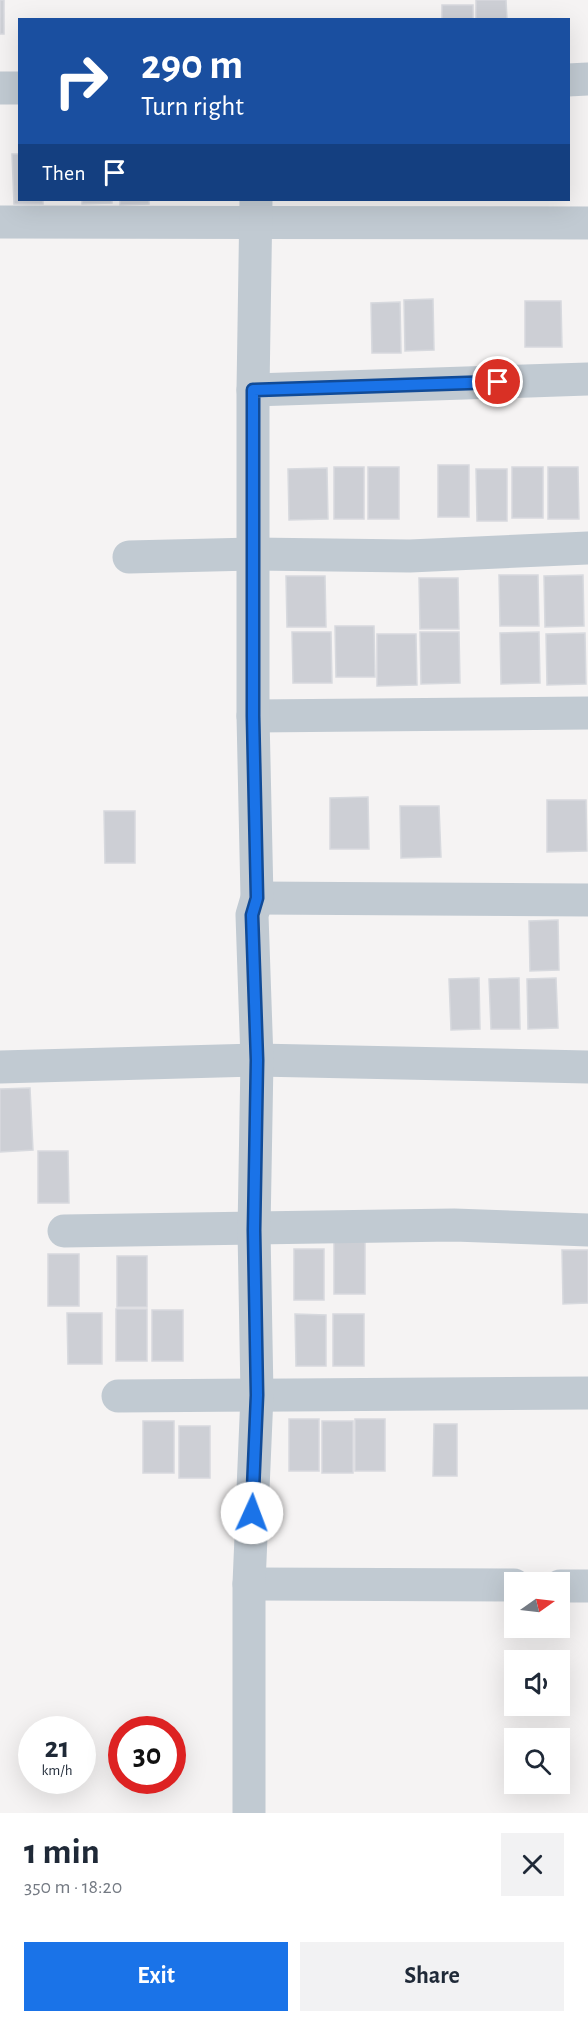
<!DOCTYPE html>
<meta charset="utf-8">
<style>
:root{--surface:#fff;--page:#f2f2f3;--text:#1f2937;--muted:#747a83;--accent:#1a73e8}
body{margin:0;font-family:"Alegreya Sans",sans-serif;background:var(--page);color:var(--text);height:100vh;display:flex;flex-direction:column;font-size:22px;white-space:nowrap}
*{box-sizing:border-box;margin:0}
p{font-size:20px;color:var(--muted)}
.icon{flex:none;width:33px;height:33px;fill:none;stroke:currentColor;stroke-width:2;stroke-linecap:round;stroke-linejoin:round}
.map{position:relative;height:1813px;overflow:hidden}
.drawer{display:flex;flex-direction:column;background:var(--surface);flex:1}
.drawer>*{flex:none}
.banner{position:absolute;left:18px;top:18px;width:552px;height:183px;border-radius:0px;box-shadow:0 6px 24px #0002;background:#1a4fa0;color:#fff;overflow:hidden}
.needle{width:39px;rotate:76deg}
.fabs{position:absolute;left:504px;top:1572px;display:grid;gap:12px}
.fabs a{display:grid;place-items:center;width:66px;height:66px;border-radius:0px;background:var(--surface);box-shadow:0 6px 24px #0002;font-size:30px}
.speed{position:absolute;left:18px;top:1716px;display:flex;gap:12px;font-size:30px;font-weight:700;text-align:center}
.speed>*{display:grid;place-content:center;width:78px;height:78px;border-radius:50%;background:var(--surface);box-shadow:0 6px 24px #0002;line-height:1}
.speed small{font-size:15px;font-weight:400}
.speed .limit{border:9px solid #d22;background:#fff;color:#111}
.pin{position:absolute;display:grid;place-items:center;width:51px;height:51px;color:#fff;margin:-26px;border:3px solid #fff;border-radius:50%;box-shadow:0 2px 6px #0007}
.me{position:absolute;width:66px;margin:-33px;rotate:2deg;stroke-linejoin:round;filter:drop-shadow(0 0 4px #0008)}
.turn{display:flex;align-items:center;gap:21px;height:126px;padding:0 24px;font-size:27px}
.turn .icon{width:78px;height:78px;stroke-width:2.5}
.turn b{display:block;font-size:42px;line-height:51px}
.then{display:flex;align-items:center;height:57px;padding:0 24px;background:#0003;gap:12px;font-size:22px}
.round{display:grid;place-items:center;flex:none;width:63px;height:63px;border-radius:0px;background:var(--page)}
.headline{display:flex;align-items:center;justify-content:space-between;height:102px;padding:0 24px}
h1{font-size:36px;font-weight:700;line-height:45px}
.cta{display:flex;gap:12px;margin-top:auto;padding:12px 24px}
.cta a{flex:1;height:69px;border-radius:0px;background:var(--accent);color:#fff;font-size:24px;font-weight:700;line-height:69px;text-align:center}
.cta a+a{background:var(--page);color:var(--text)}
.map>svg:first-child{display:block}
.building{fill:#cdcfd5;stroke:#d7d9de;stroke-width:1.5}
.lines{fill:none;stroke-linecap:round;stroke-linejoin:round}
.minor{stroke:#c1cad2;stroke-width:33}
.route-casing{stroke:#114b97;stroke-width:15}
.route{stroke:#1a73e8;stroke-width:10}
</style>
<div class="map">
<svg width="588" height="1813" viewBox="0 0 588 1813">
<rect width="100%" height="100%" fill="#f5f3f3"/>
<g class="building">
<rect x="0" y="0" width="4" height="34"/>
<polygon points="476,0 506,0 507,20 476,20"/>
<rect x="442" y="5" width="31" height="15"/>
<polygon points="12,154 20,154 20,200 43,200 43,204 14,204"/>
<polygon points="82,200 112,200 112,203 82,204"/>
<polygon points="120,200 149,200 149,204 120,205"/>
<polygon points="433,299 434,350 405,351 404,300"/>
<polygon points="525,301 561,301 562,347 525,347"/>
<polygon points="400,302 401,353 372,353 371,303"/>
<rect x="438" y="465" width="31" height="52"/>
<rect x="334" y="467" width="30" height="52"/>
<rect x="368" y="467" width="31" height="52"/>
<rect x="512" y="467" width="31" height="51"/>
<polygon points="548,467 578,467 579,519 548,519"/>
<polygon points="327,468 328,519 289,520 288,469"/>
<polygon points="476,469 507,469 507,521 477,521"/>
<polygon points="499,575 538,575 539,626 500,626"/>
<polygon points="583,575 584,626 545,627 544,576"/>
<polygon points="286,576 325,576 326,627 287,627"/>
<polygon points="419,578 458,578 459,629 420,629"/>
<polygon points="335,626 374,626 375,677 336,677"/>
<polygon points="292,632 331,632 332,683 293,683"/>
<polygon points="420,632 459,632 460,683 421,684"/>
<polygon points="539,632 540,683 501,684 500,633"/>
<polygon points="585,633 586,684 547,685 546,634"/>
<polygon points="377,634 416,634 417,685 377,686"/>
<polygon points="368,797 369,849 330,849 330,798"/>
<polygon points="547,800 586,800 587,851 547,852"/>
<polygon points="400,806 439,806 441,857 401,858"/>
<polygon points="104,811 135,811 135,863 105,863"/>
<polygon points="558,920 559,970 530,971 529,921"/>
<polygon points="479,978 480,1029 451,1030 449,979"/>
<polygon points="519,978 520,1029 491,1029 489,979"/>
<polygon points="556,978 558,1028 528,1029 527,979"/>
<polygon points="30,1088 33,1150 0,1152 0,1089"/>
<polygon points="38,1151 68,1151 69,1203 38,1203"/>
<rect x="334" y="1242" width="31" height="52"/>
<rect x="294" y="1249" width="30" height="51"/>
<polygon points="562,1250 588,1250 588,1303 563,1304"/>
<rect x="48" y="1254" width="31" height="52"/>
<rect x="117" y="1256" width="30" height="51"/>
<rect x="116" y="1309" width="31" height="52"/>
<rect x="152" y="1310" width="31" height="51"/>
<polygon points="67,1313 102,1313 102,1364 68,1364"/>
<polygon points="295,1314 326,1315 326,1366 296,1366"/>
<rect x="333" y="1314" width="31" height="52"/>
<rect x="289" y="1419" width="30" height="52"/>
<rect x="355" y="1419" width="30" height="52"/>
<rect x="143" y="1421" width="31" height="52"/>
<rect x="322" y="1421" width="31" height="52"/>
<polygon points="434,1424 457,1424 457,1476 433,1476"/>
<rect x="179" y="1426" width="31" height="52"/>
</g>
<g class="lines">
<g class="minor">
<polyline points="568,80 588,79"/>
<polyline points="0,88 20,88"/>
<polyline points="0,222 588,223"/>
<polyline points="253,390 588,379"/>
<polyline points="129,557 253,554 410,556 588,548"/>
<polyline points="253,716 588,713"/>
<polyline points="257,898 588,900"/>
<polyline points="0,1067 257,1060 588,1067"/>
<polyline points="64,1231 454,1225 588,1230"/>
<polyline points="118,1396 588,1393"/>
<polyline points="249,1584 514,1585"/>
<polyline points="560,1586 588,1586"/>
<polyline points="249,1813 249,1584 257,1395 254,1230 257,1060 252,915 257,898 253,716 253,390 256,200"/>
</g>
</g>
<g class="lines">
<g class="route-casing">
<polyline id="route" points="252,1513 257,1395 254,1230 257,1060 252,915 257,898 253,716 253,390 498,382"/>
</g>
<use href="#route" class="route"/>
</g>
</svg>
<div class="fabs">
<a><svg class="needle" viewBox="-14 -14 28 28"><path d="M0-13l5 13h-10z" fill="#e53935"/><path d="M0 13l5-13h-10z" fill="#747a83"/></svg></a>
<a><svg class="icon" aria-label="sound" viewBox="0 0 24 24"><path d="M4 9h4l5-4v14l-5-4H4zM17 9q2 3 0 6"/></svg></a>
<a><svg class="icon" aria-label="search" viewBox="0 0 24 24"><circle cx="10" cy="10" r="6"/><path d="M15 15l6 6"/></svg></a>
</div>
<div class="speed"><div>21<small>km/h</small></div><div class="limit">30</div></div>
<div class="pin" style="left:498px;top:382px;background:#d93025"><svg class="icon" aria-label="arrive" viewBox="0 0 24 24"><path d="M6 21V4h12l-3 4 3 4H6"/></svg></div>
<svg class="me" style="left:252px;top:1513px" viewBox="-20 -20 40 40"><circle r="19" fill="#fff"/><path d="M0-13L10 11 0 6-10 11z" fill="#1a73e8"/></svg>
<div class="banner">
<div class="turn"><svg class="icon" aria-label="right" viewBox="0 0 24 24"><path d="M7 20v-9h11M14 6l5 5-5 5"/></svg><div><b>290 m</b>Turn right</div></div>
<div class="then">Then<svg class="icon" aria-label="arrive" viewBox="0 0 24 24"><path d="M6 21V4h12l-3 4 3 4H6"/></svg></div>
</div>
</div>
<section class="drawer">
<div class="headline"><div><h1>1 min</h1><p>350 m · 18:20</p></div><a class="round"><svg class="icon" aria-label="close" viewBox="0 0 24 24"><path d="M6 6l12 12M18 6L6 18"/></svg></a></div>
<div class="cta"><a>Exit</a><a>Share</a></div>
</section>
